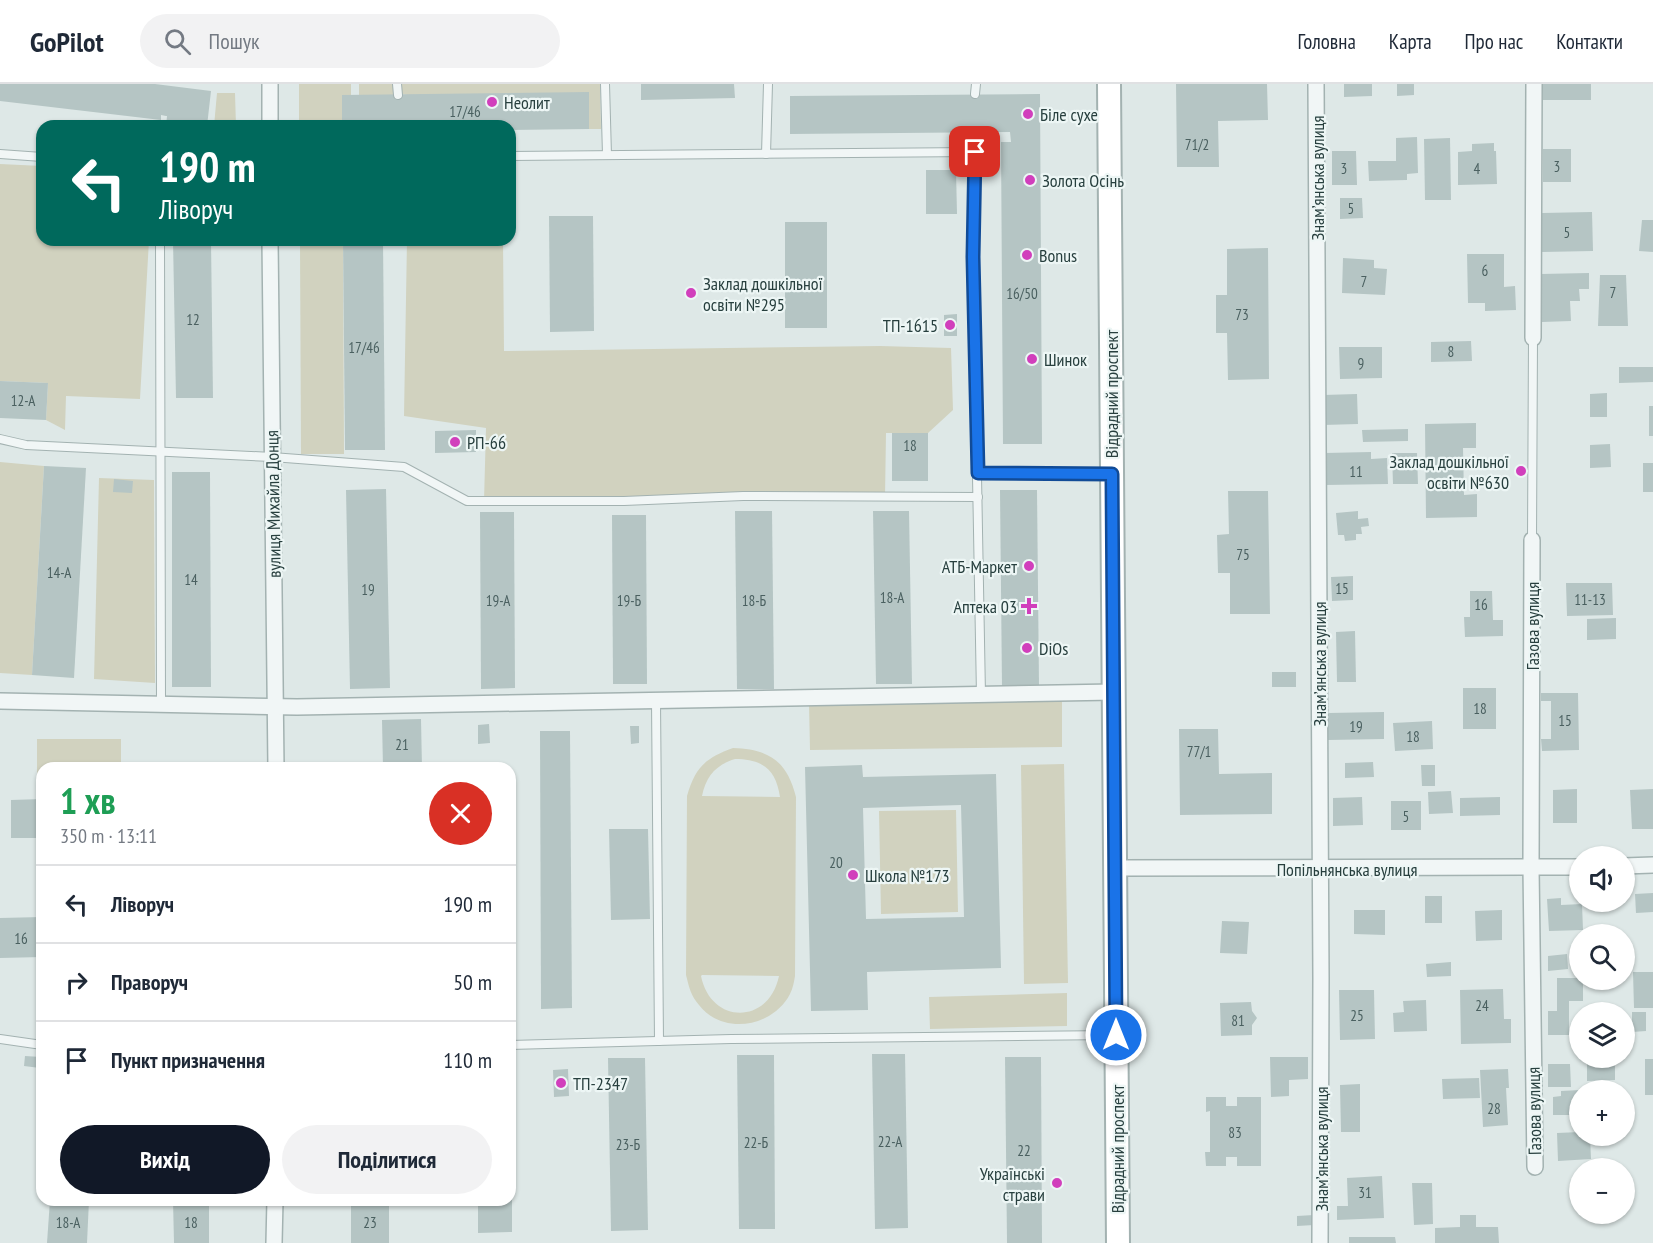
<!DOCTYPE html>
<html lang="uk">
<meta charset="utf-8">
<style>
:root{--surface:#fff;--page:#f2f2f3;--text:#1f2937;--muted:#747a83;--line:#e0e1e3;--accent:#111827}
body{margin:0;font-family:"PT Sans Narrow",sans-serif;background:var(--page);color:var(--text);height:100vh;display:flex;flex-direction:column;font-size:22px;white-space:nowrap}
*{box-sizing:border-box;margin:0}
p{font-size:20px;color:var(--muted)}
.icon{flex:none;width:33px;height:33px;fill:none;stroke:currentColor;stroke-width:2;stroke-linecap:round;stroke-linejoin:round}
.map{position:relative;flex:1;overflow:hidden}
.side{position:absolute;left:36px;top:678px;width:480px;height:444px;display:flex;flex-direction:column;background:var(--surface);border-radius:18px;box-shadow:0 2px 4px #0004}
.side>*{flex:none}
.guide{position:absolute;left:36px;top:36px;width:480px;height:126px;border-radius:18px;box-shadow:0 2px 4px #0004;background:#00695c;color:#fff;overflow:hidden}
.buttons{position:absolute;left:1569px;top:762px;display:grid;gap:12px}
.buttons a{display:grid;place-items:center;width:66px;height:66px;border-radius:50%;background:var(--surface);box-shadow:0 2px 4px #0004;font-size:30px}
.pin{position:absolute;display:grid;place-items:center;width:51px;height:51px;color:#fff;margin:-26px;border-radius:12px;box-shadow:0 3px 9px #0006}
.me{position:absolute;width:66px;margin:-33px;rotate:0deg;stroke-linejoin:round;filter:drop-shadow(0 0 4px #0008)}
.turn{display:flex;align-items:center;gap:21px;height:126px;padding:0 24px;font-size:27px}
.turn .icon{width:78px;height:78px;stroke-width:2.5}
.turn b{display:block;font-size:42px;line-height:51px}
.round{display:grid;place-items:center;flex:none;width:63px;height:63px;border-radius:32px;background:var(--page)}
.summary{display:flex;align-items:center;justify-content:space-between;height:102px;padding:0 24px}
h1{font-size:36px;font-weight:700;line-height:45px;color:#1e9e55}
.primary-button{display:flex;gap:12px;margin-top:auto;padding:12px 24px}
.primary-button a{flex:1;height:69px;border-radius:36px;background:var(--accent);color:#fff;font-size:24px;font-weight:700;line-height:69px;text-align:center}
.primary-button a+a{background:var(--page);color:var(--text)}
ul{padding:0;list-style:none}
li{display:flex;align-items:center;gap:18px;height:78px;padding:0 24px;border-top:2px solid var(--line)}
li div{flex:1}
li b{display:block;font-size:22px}
li em{font-style:normal}
header{display:flex;align-items:center;gap:36px;box-sizing:border-box;height:84px;padding:0 30px;background:var(--surface);border-bottom:2px solid var(--line)}
header strong{font-size:28px}
nav{display:flex;gap:33px;margin-inline-start:auto;font-size:21px}
.search{width:420px;height:54px;background:var(--page);display:flex;align-items:center;gap:15px;box-sizing:border-box;padding:0 21px;border-radius:33px;color:var(--muted);font-size:22px}
.map>svg:first-child{display:block}
.green{fill:#d1d2bf;fill-rule:evenodd}
.building{fill:#b5c5c4;fill-rule:evenodd}
.lines{fill:none;stroke-linecap:round;stroke-linejoin:round}
.service-casing{stroke:#a3b2b1;stroke-width:10}
.minor-casing{stroke:#a3b2b1;stroke-width:18}
.secondary-casing{stroke:#a3b2b1;stroke-width:26}
.service{stroke:#f1f6f6;stroke-width:8}
.minor{stroke:#f1f6f6;stroke-width:15}
.secondary{stroke:#fff;stroke-width:22}
.route-casing{stroke:#114b97;stroke-width:15}
.route{stroke:#1a73e8;stroke-width:10}
.poi-dot{fill:#d13fbc;stroke:#edf6f5;stroke-width:2}
.labels{text-anchor:middle;dominant-baseline:central;stroke-width:4.5;stroke-linejoin:round;paint-order:stroke}
.number-label{font-size:15px;fill:#4a6060}
.poi-label{font-size:18px;fill:#273f3e;stroke:#edf6f5;text-anchor:start}
.street-label{font-size:18px;fill:#273f3e;stroke:#edf6f5}
</style>
<header>
<strong>GoPilot</strong>
<div class="search"><svg class="icon" aria-label="search" viewBox="0 0 24 24"><circle cx="10" cy="10" r="6"/><path d="M15 15l6 6"/></svg>Пошук</div>
<nav><a>Головна</a><a>Карта</a><a>Про нас</a><a>Контакти</a></nav>
</header>
<div class="map">
<svg width="1653" height="1159" viewBox="0 0 1653 1159">
<rect width="100%" height="100%" fill="#dee8e7"/>
<g class="green">
<polygon points="299,0 351,0 351,11 342,12 342,42 299,42"/>
<rect x="359" y="0" width="35" height="11"/>
<polygon points="402,0 600,0 601,45 589,45 402,10"/>
<polygon points="217,9 235,9 236,42 214,42"/>
<polygon points="0,80 42,82 42,156 149,156 140,315 66,312 65,346 46,336 48,299 0,297"/>
<polygon points="300,156 343,156 344,370 301,370"/>
<polygon points="407,156 503,156 504,267 880,262 951,264 953,326 928,349 886,349 885,413 484,417 486,344 404,332"/>
<polygon points="0,378 44,382 32,591 0,589"/>
<polygon points="99,394 154,396 155,599 94,595"/>
<polygon points="1062,615 1062,663 810,666 809,619"/>
<polygon points="37,655 121,655 121,684 42,684 42,691 37,691"/>
<path d="M733,664C769,665 787,677 796,713L795,892C794,898 793,904 790,910C773,943 723,952 699,921C691,912 689,903 686,891L687,712C695,684 705,674 733,664ZM735,675C762,675 776,685 780,713L702,712C706,692 716,681 735,675ZM701,892L702,891L779,892C769,941 711,941 701,892Z"/>
<polygon points="1064,680 1068,899 1024,900 1021,681"/>
<polygon points="956,726 958,828 881,830 879,727"/>
<polygon points="1067,909 1067,942 930,945 929,913"/>
</g>
<g class="building">
<polygon points="0,0 155,0 211,7 207,42 166,42 167,32 166,32 161,31 161,36 0,17"/>
<polygon points="641,0 734,0 735,14 641,16"/>
<polygon points="1176,0 1267,0 1268,36 1218,37 1219,83 1177,83"/>
<polygon points="1344,0 1372,0 1372,12 1344,13"/>
<polygon points="1397,0 1414,0 1414,11 1397,12"/>
<polygon points="1542,0 1591,0 1591,16 1543,16"/>
<polygon points="589,8 589,45 510,46 510,42 342,42 342,11"/>
<polygon points="1040,10 1042,360 1003,360 1001,58 1011,58 1010,48 790,50 790,12"/>
<polygon points="1417,53 1418,89 1407,90 1407,96 1369,97 1368,77 1396,77 1396,54"/>
<polygon points="1450,54 1451,116 1425,116 1424,55"/>
<polygon points="1494,59 1494,67 1496,67 1497,100 1458,101 1458,68 1472,67 1472,60"/>
<rect x="1543" y="65" width="28" height="33"/>
<polygon points="1332,67 1356,67 1357,101 1332,101"/>
<polygon points="926,86 956,86 957,130 926,130"/>
<polygon points="1340,114 1362,114 1363,134 1340,135"/>
<polygon points="1592,128 1593,167 1542,168 1542,129"/>
<polygon points="549,132 593,132 594,247 550,248"/>
<polygon points="1642,136 1653,136 1653,168 1639,167"/>
<rect x="785" y="138" width="42" height="106"/>
<polygon points="173,156 211,156 213,314 176,314"/>
<polygon points="343,156 383,156 385,366 345,366"/>
<polygon points="1268,164 1269,295 1228,296 1227,249 1216,249 1216,211 1227,211 1227,165"/>
<polygon points="1467,170 1504,170 1504,203 1515,202 1516,226 1485,227 1485,219 1468,219"/>
<polygon points="1343,174 1374,176 1374,184 1387,185 1385,211 1342,209"/>
<polygon points="1589,189 1589,205 1579,205 1580,217 1570,217 1571,237 1542,238 1541,190"/>
<polygon points="1600,191 1626,191 1628,242 1598,242"/>
<polygon points="957,230 957,252 944,252 944,231"/>
<polygon points="1471,257 1472,277 1431,278 1431,258"/>
<polygon points="1339,263 1382,263 1382,294 1340,295"/>
<polygon points="1619,283 1653,283 1653,298 1619,299"/>
<polygon points="0,297 48,299 46,336 0,334"/>
<polygon points="1607,309 1607,333 1590,333 1590,310"/>
<polygon points="1357,310 1358,340 1323,341 1323,311"/>
<rect x="1649" y="322" width="4" height="30"/>
<polygon points="1476,339 1476,364 1463,364 1464,411 1477,410 1477,433 1426,434 1425,340"/>
<polygon points="1408,345 1408,357 1363,358 1362,346"/>
<polygon points="476,346 476,368 435,369 435,347"/>
<rect x="892" y="349" width="36" height="48"/>
<polygon points="1610,360 1611,383 1590,384 1590,361"/>
<polygon points="1371,368 1371,375 1387,374 1388,400 1325,401 1325,369"/>
<polygon points="1392,369 1417,369 1418,400 1393,400"/>
<rect x="1643" y="379" width="10" height="29"/>
<polygon points="44,382 86,384 74,594 32,591"/>
<polygon points="172,388 210,388 211,603 172,603"/>
<polygon points="114,395 133,397 132,409 113,408"/>
<polygon points="386,405 390,604 350,605 346,406"/>
<polygon points="1000,406 1037,406 1039,602 1002,603"/>
<polygon points="1228,407 1268,407 1270,530 1230,530 1230,489 1218,489 1217,451 1229,450"/>
<polygon points="735,427 772,427 774,605 737,605"/>
<polygon points="873,427 909,427 912,600 876,600"/>
<polygon points="1358,427 1358,435 1368,434 1369,442 1361,443 1362,450 1356,450 1356,456 1345,457 1344,451 1338,451 1336,429"/>
<polygon points="480,428 514,428 515,604 481,605"/>
<polygon points="612,431 646,431 647,600 613,600"/>
<polygon points="1353,492 1353,516 1332,517 1331,493"/>
<polygon points="1566,499 1612,499 1613,531 1567,532"/>
<polygon points="1470,507 1492,507 1493,536 1503,536 1503,552 1465,553 1464,533 1470,533"/>
<polygon points="1616,534 1616,555 1587,556 1587,535"/>
<polygon points="1355,547 1356,598 1337,598 1336,548"/>
<rect x="1272" y="588" width="24" height="15"/>
<rect x="1463" y="604" width="33" height="41"/>
<polygon points="1541,609 1578,609 1579,666 1542,667 1541,655 1551,655 1551,617 1541,617"/>
<polygon points="1384,628 1384,655 1328,656 1328,629"/>
<polygon points="421,635 422,684 383,684 382,636"/>
<polygon points="1432,637 1433,665 1395,667 1393,639"/>
<polygon points="489,640 490,659 478,660 478,641"/>
<polygon points="630,642 639,642 639,659 631,660"/>
<polygon points="1179,645 1218,645 1219,690 1272,689 1272,730 1180,731"/>
<polygon points="540,647 570,647 572,924 541,925"/>
<polygon points="1373,678 1374,693 1345,694 1345,679"/>
<path d="M862,681L863,693L996,690L1001,884L867,888L868,926L811,927L805,683ZM961,721L964,833L866,835L863,724Z"/>
<polygon points="1421,681 1435,681 1435,702 1422,702"/>
<polygon points="1577,705 1577,739 1553,739 1553,706"/>
<polygon points="1653,705 1653,745 1632,745 1630,706"/>
<polygon points="1451,707 1453,729 1429,730 1428,708"/>
<polygon points="1362,713 1363,741 1333,742 1333,714"/>
<polygon points="1500,713 1500,731 1460,732 1460,714"/>
<polygon points="42,715 42,754 11,754 11,716"/>
<rect x="1391" y="717" width="30" height="29"/>
<polygon points="609,745 648,745 650,835 611,836"/>
<polygon points="1653,809 1653,828 1636,829 1635,810"/>
<rect x="1425" y="812" width="17" height="27"/>
<polygon points="1561,814 1561,821 1582,820 1583,846 1549,847 1547,815"/>
<polygon points="1354,826 1385,826 1385,851 1354,850"/>
<polygon points="1502,826 1502,856 1476,857 1475,827"/>
<polygon points="42,833 42,873 0,874 0,834"/>
<polygon points="1222,837 1249,838 1247,870 1220,869"/>
<polygon points="1567,870 1568,885 1548,887 1548,872"/>
<polygon points="1451,878 1451,892 1427,893 1426,880"/>
<polygon points="1633,888 1653,888 1653,924 1634,924"/>
<polygon points="1557,894 1580,894 1580,896 1583,896 1583,917 1569,917 1569,951 1548,951 1548,927 1557,927"/>
<polygon points="1503,905 1504,935 1511,935 1511,959 1461,960 1460,906"/>
<polygon points="1339,906 1374,906 1375,955 1340,956"/>
<polygon points="1426,916 1427,947 1394,948 1393,929 1404,928 1403,917"/>
<polygon points="1251,918 1252,927 1257,934 1252,941 1252,951 1221,952 1220,919"/>
<polygon points="1632,928 1646,928 1646,947 1632,948"/>
<polygon points="872,970 905,970 908,1144 875,1145"/>
<polygon points="737,971 774,971 775,1145 739,1145"/>
<polygon points="25,972 41,973 40,984 24,982"/>
<polygon points="1005,973 1041,973 1042,1159 1007,1159"/>
<polygon points="1270,973 1308,973 1308,995 1289,996 1289,1012 1271,1013"/>
<polygon points="608,974 645,974 648,1146 611,1147"/>
<polygon points="1587,974 1615,974 1615,996 1587,997"/>
<rect x="1645" y="975" width="8" height="36"/>
<polygon points="1548,980 1570,980 1571,1003 1548,1003"/>
<polygon points="568,985 569,1012 554,1013 553,986"/>
<polygon points="1508,985 1509,1004 1506,1004 1508,1041 1483,1043 1480,986"/>
<polygon points="1479,994 1480,1014 1443,1015 1442,995"/>
<polygon points="1360,1000 1360,1048 1341,1048 1340,1001"/>
<polygon points="1580,1006 1580,1031 1553,1031 1553,1013 1561,1012 1561,1007"/>
<polygon points="1206,1013 1226,1013 1226,1022 1237,1022 1237,1013 1261,1013 1261,1082 1237,1082 1237,1073 1226,1073 1226,1082 1206,1082 1205,1068 1210,1068 1210,1027 1206,1028"/>
<polygon points="1580,1048 1580,1052 1590,1052 1591,1075 1558,1077 1557,1049"/>
<polygon points="1382,1092 1384,1134 1337,1136 1337,1122 1348,1122 1347,1094"/>
<polygon points="1412,1099 1432,1099 1433,1140 1414,1141"/>
<polygon points="50,1116 89,1116 87,1159 47,1159"/>
<polygon points="173,1116 209,1116 209,1159 174,1159"/>
<rect x="351" y="1116" width="38" height="43"/>
<polygon points="478,1116 512,1116 512,1148 478,1149"/>
<polygon points="1314,1131 1314,1141 1297,1142 1297,1132"/>
<polygon points="1460,1131 1476,1131 1476,1143 1498,1143 1499,1159 1435,1159 1435,1144 1460,1143"/>
<polygon points="1349,1153 1395,1153 1396,1159 1349,1159"/>
</g>
<g class="lines">
<g class="service-casing">
<g id="service">
<polyline points="397,0 398,11"/>
<polyline points="605,0 607,71"/>
<polyline points="975,10 976,0"/>
<polyline points="975,49 973,173 981,611"/>
<polyline points="0,70 42,73"/>
<polyline points="766,70 768,0"/>
<polyline points="510,72 975,68"/>
<polyline points="160,156 161,620"/>
<polyline points="0,355 26,361 272,373 404,383 467,417 624,417 743,412 978,413"/>
<polyline points="978,389 1111,390"/>
<polyline points="1532,456 1533,254"/>
<polyline points="656,617 659,957"/>
<polyline points="0,955 42,961"/>
<polyline points="510,961 731,955 1114,951"/>
</g>
</g>
<g class="minor-casing">
<g id="minor">
<polyline points="270,0 270,42"/>
<polyline points="1316,0 1321,894 1320,1159"/>
<polyline points="270,156 276,684"/>
<polyline points="1533,254 1534,0"/>
<polyline points="1532,456 1531,784 1535,1083"/>
<polyline points="0,617 297,623 1114,608"/>
<polyline points="1624,782 1653,781"/>
<polyline points="1115,784 1580,783"/>
<polyline points="274,1159 275,1116"/>
</g>
</g>
<g class="secondary-casing">
<polyline id="secondary" points="1109,0 1118,1159"/>
</g>
<use href="#service" class="service"/>
<use href="#minor" class="minor"/>
<use href="#secondary" class="secondary"/>
</g>
<g class="lines">
<g class="route-casing">
<polyline id="route" points="975,68 973,173 978,389 1112,390 1116,951"/>
</g>
<use href="#route" class="route"/>
</g>
<g class="poi-dot">
<circle cx="492" cy="18" r="6"/>
<circle cx="1028" cy="30" r="6"/>
<circle cx="1030" cy="96" r="6"/>
<circle cx="1027" cy="171" r="6"/>
<circle cx="691" cy="209" r="6"/>
<circle cx="950" cy="241" r="6"/>
<circle cx="1032" cy="275" r="6"/>
<circle cx="455" cy="358" r="6"/>
<circle cx="1521" cy="387" r="6"/>
<circle cx="1029" cy="482" r="6"/>
<path d="M1026 513h6v6h6v6h-6v6h-6v-6h-6v-6h6z"/>
<circle cx="1027" cy="564" r="6"/>
<circle cx="853" cy="791" r="6"/>
<circle cx="561" cy="999" r="6"/>
<circle cx="1057" cy="1099" r="6"/>
</g>
<g class="labels">
<g class="number-label">
<text x="465" y="27">17/46</text>
<text x="1197" y="60">71/2</text>
<text x="1557" y="82">3</text>
<text x="1344" y="84">3</text>
<text x="1477" y="84">4</text>
<text x="1351" y="124">5</text>
<text x="1567" y="148">5</text>
<text x="1485" y="186">6</text>
<text x="1364" y="197">7</text>
<text x="1613" y="208">7</text>
<text x="1022" y="209">16/50</text>
<text x="1242" y="230">73</text>
<text x="193" y="235">12</text>
<text x="364" y="263">17/46</text>
<text x="1451" y="267">8</text>
<text x="1361" y="279">9</text>
<text x="23" y="316">12-А</text>
<text x="910" y="361">18</text>
<text x="1356" y="387">11</text>
<text x="1243" y="470">75</text>
<text x="59" y="488">14-А</text>
<text x="191" y="495">14</text>
<text x="1342" y="504">15</text>
<text x="368" y="505">19</text>
<text x="892" y="513">18-А</text>
<text x="1590" y="515">11-13</text>
<text x="498" y="516">19-А</text>
<text x="629" y="516">19-Б</text>
<text x="754" y="516">18-Б</text>
<text x="1481" y="520">16</text>
<text x="1480" y="624">18</text>
<text x="1565" y="636">15</text>
<text x="1356" y="642">19</text>
<text x="1413" y="652">18</text>
<text x="402" y="660">21</text>
<text x="1199" y="667">77/1</text>
<text x="1406" y="732">5</text>
<text x="836" y="778">20</text>
<text x="21" y="854">16</text>
<text x="1482" y="921">24</text>
<text x="1357" y="931">25</text>
<text x="1238" y="936">81</text>
<text x="1494" y="1024">28</text>
<text x="1235" y="1048">83</text>
<text x="890" y="1057">22-А</text>
<text x="756" y="1058">22-Б</text>
<text x="628" y="1060">23-Б</text>
<text x="1024" y="1066">22</text>
<text x="1365" y="1108">31</text>
<text x="68" y="1138">18-А</text>
<text x="191" y="1138">18</text>
<text x="370" y="1138">23</text>
</g>
<g class="poi-label">
<text x="504" y="18">Неолит</text>
<text x="1040" y="30">Біле сухе</text>
<text x="1042" y="96">Золота Осінь</text>
<text x="1039" y="171">Bonus</text>
<text x="703" y="199">Заклад дошкільної<tspan x="703" dy="21">освіти №295</tspan></text>
<text x="938" y="241" text-anchor="end">ТП-1615</text>
<text x="1044" y="275">Шинок</text>
<text x="467" y="358">РП-66</text>
<text x="1509" y="377" text-anchor="end">Заклад дошкільної<tspan x="1509" dy="21">освіти №630</tspan></text>
<text x="1017" y="482" text-anchor="end">АТБ-Маркет</text>
<text x="1017" y="522" text-anchor="end">Аптека 03</text>
<text x="1039" y="564">DiOs</text>
<text x="865" y="791">Школа №173</text>
<text x="573" y="999">ТП-2347</text>
<text x="1045" y="1089" text-anchor="end">Українські<tspan x="1045" dy="21">страви</tspan></text>
</g>
<g class="street-label">
<text transform="translate(1317 94) rotate(-90)">Знамʼянська вулиця</text>
<text transform="translate(1111 310) rotate(-90)">Відрадний проспект</text>
<text transform="translate(273 420) rotate(-91)">вулиця Михайла Донця</text>
<text transform="translate(1532 542) rotate(-90)">Газова вулиця</text>
<text transform="translate(1319 580) rotate(-90)">Знамʼянська вулиця</text>
<text x="1347" y="785">Попільнянська вулиця</text>
<text transform="translate(1534 1027) rotate(-91)">Газова вулиця</text>
<text transform="translate(1117 1065) rotate(-90)">Відрадний проспект</text>
<text transform="translate(1321 1065) rotate(-90)">Знамʼянська вулиця</text>
</g>
</g>
</svg>
<div class="buttons">
<a><svg class="icon" aria-label="sound" viewBox="0 0 24 24"><path d="M4 9h4l5-4v14l-5-4H4zM17 9q2 3 0 6"/></svg></a>
<a><svg class="icon" aria-label="search" viewBox="0 0 24 24"><circle cx="10" cy="10" r="6"/><path d="M15 15l6 6"/></svg></a>
<a><svg class="icon" aria-label="layers" viewBox="0 0 24 24"><path d="M12 4l9 5-9 5-9-5zM3 14l9 5 9-5"/></svg></a>
<a>+</a>
<a>−</a>
</div>
<div class="pin" style="left:975px;top:68px;background:#d93025"><svg class="icon" aria-label="arrive" viewBox="0 0 24 24"><path d="M6 21V4h12l-3 4 3 4H6"/></svg></div>
<svg class="me" style="left:1116px;top:951px" viewBox="-20 -20 40 40"><circle r="17" fill="#1a73e8" stroke="#fff" stroke-width="3"/><path d="M0-11L8 9 0 5-8 9z" fill="#fff"/></svg>
<div class="guide">
<div class="turn"><svg class="icon" aria-label="left" viewBox="0 0 24 24"><path d="M17 20v-9H6M10 6l-5 5 5 5"/></svg><div><b>190 m</b>Ліворуч</div></div>
</div>
<section class="side">
<div class="summary"><div><h1>1 хв</h1><p>350 m · 13:11</p></div><a class="round" style="background:#d93025;color:#fff"><svg class="icon" aria-label="close" viewBox="0 0 24 24"><path d="M6 6l12 12M18 6L6 18"/></svg></a></div>
<ul>
<li><svg class="icon" aria-label="left" viewBox="0 0 24 24"><path d="M17 20v-9H6M10 6l-5 5 5 5"/></svg><div><b>Ліворуч</b></div><em>190 m</em></li>
<li><svg class="icon" aria-label="right" viewBox="0 0 24 24"><path d="M7 20v-9h11M14 6l5 5-5 5"/></svg><div><b>Праворуч</b></div><em>50 m</em></li>
<li><svg class="icon" aria-label="arrive" viewBox="0 0 24 24"><path d="M6 21V4h12l-3 4 3 4H6"/></svg><div><b>Пункт призначення</b></div><em>110 m</em></li>
</ul>
<div class="primary-button"><a>Вихід</a><a>Поділитися</a></div>
</section>
</div>
